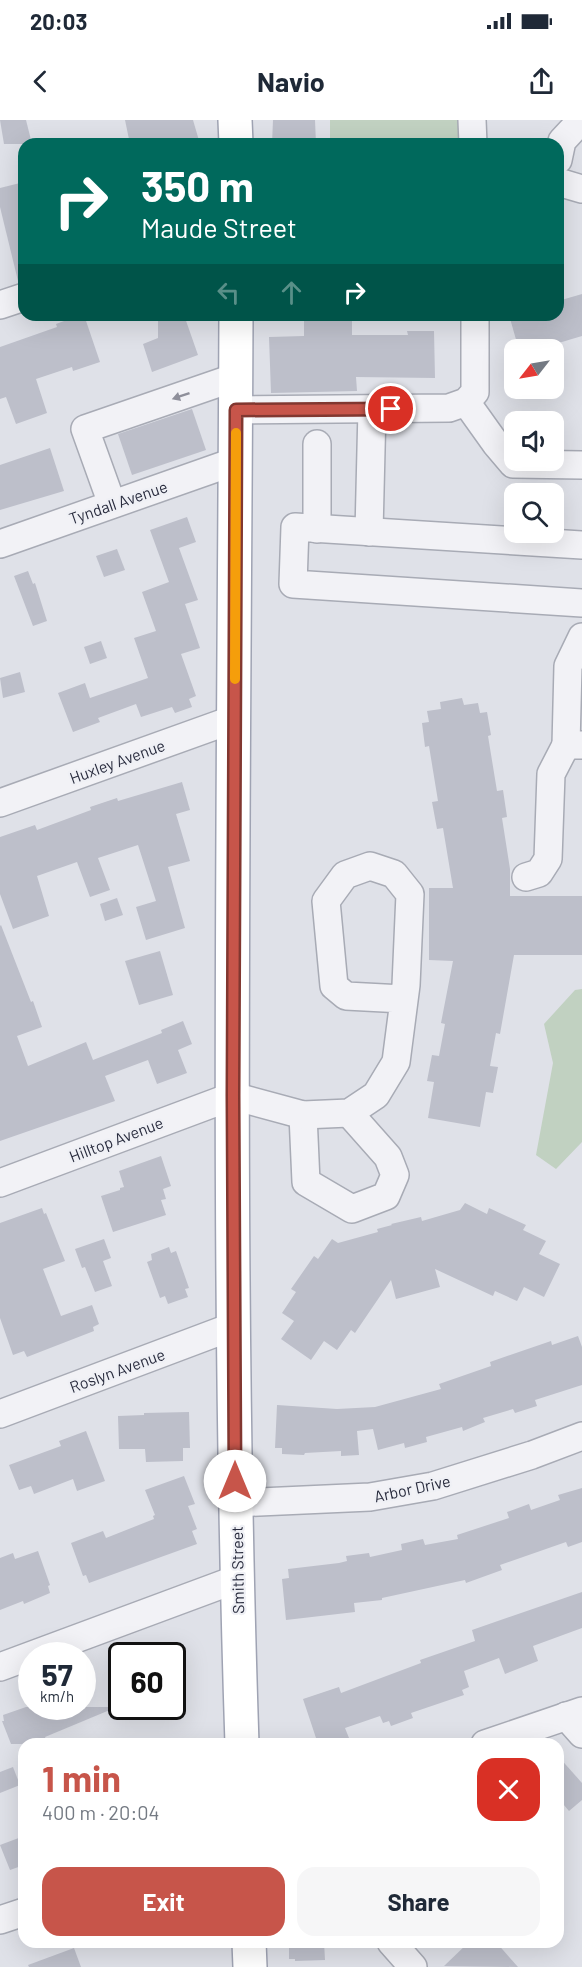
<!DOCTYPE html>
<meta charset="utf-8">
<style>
:root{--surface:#fff;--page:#f6f6f7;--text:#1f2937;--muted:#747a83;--accent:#c7554a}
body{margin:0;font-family:Barlow,sans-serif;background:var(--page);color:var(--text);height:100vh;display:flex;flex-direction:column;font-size:22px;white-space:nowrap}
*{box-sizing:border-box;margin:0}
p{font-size:20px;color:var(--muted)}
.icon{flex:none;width:33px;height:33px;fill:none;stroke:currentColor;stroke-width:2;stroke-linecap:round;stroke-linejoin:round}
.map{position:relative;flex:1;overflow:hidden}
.details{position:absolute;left:18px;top:1618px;width:546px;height:210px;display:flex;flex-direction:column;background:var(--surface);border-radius:18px;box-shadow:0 6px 24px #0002}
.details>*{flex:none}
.guide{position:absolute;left:18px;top:18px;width:546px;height:183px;border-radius:18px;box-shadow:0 6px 24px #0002;background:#00695c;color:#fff;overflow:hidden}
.needle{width:39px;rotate:239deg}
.tools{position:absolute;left:504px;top:219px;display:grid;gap:12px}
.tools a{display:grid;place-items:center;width:60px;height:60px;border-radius:12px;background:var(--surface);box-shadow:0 6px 24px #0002;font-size:30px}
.speed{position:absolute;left:18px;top:1522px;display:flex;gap:12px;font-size:30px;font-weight:700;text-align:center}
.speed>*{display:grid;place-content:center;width:78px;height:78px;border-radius:50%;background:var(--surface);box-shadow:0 6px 24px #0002;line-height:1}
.speed small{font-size:15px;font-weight:400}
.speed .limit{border:3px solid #111;border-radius:9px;background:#fff;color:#111}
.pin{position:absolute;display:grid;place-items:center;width:51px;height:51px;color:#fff;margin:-26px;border:3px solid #fff;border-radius:50%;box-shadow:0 2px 6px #0007}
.me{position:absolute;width:66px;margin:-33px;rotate:0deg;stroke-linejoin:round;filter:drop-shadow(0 0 4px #0008)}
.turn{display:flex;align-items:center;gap:21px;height:126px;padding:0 24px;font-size:27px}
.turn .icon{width:78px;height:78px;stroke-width:2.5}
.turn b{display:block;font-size:42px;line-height:51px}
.lanes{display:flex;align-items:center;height:57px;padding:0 24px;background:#0003;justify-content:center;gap:30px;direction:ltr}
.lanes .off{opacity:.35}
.round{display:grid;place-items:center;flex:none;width:63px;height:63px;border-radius:18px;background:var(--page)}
.head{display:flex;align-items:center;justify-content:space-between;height:102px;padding:0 24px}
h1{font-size:36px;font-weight:700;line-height:45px;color:var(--accent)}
.action{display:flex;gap:12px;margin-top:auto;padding:12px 24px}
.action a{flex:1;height:69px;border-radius:18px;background:var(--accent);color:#fff;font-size:24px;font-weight:700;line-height:69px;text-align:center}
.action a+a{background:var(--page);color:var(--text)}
.status{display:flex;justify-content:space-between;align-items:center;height:42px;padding:0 30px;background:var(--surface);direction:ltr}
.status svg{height:16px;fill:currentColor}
header{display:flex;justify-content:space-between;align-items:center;height:78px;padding:0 24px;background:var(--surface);font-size:27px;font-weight:700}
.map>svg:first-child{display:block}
.green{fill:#c1d1c1}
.building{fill:#bdbfca}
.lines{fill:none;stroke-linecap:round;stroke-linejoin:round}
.minor-casing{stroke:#a8abb5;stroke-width:30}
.major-casing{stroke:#9fa3b3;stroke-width:36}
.minor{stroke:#f2f2f6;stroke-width:27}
.major{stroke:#fff;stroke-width:33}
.oneway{fill:#8e8f9a}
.route-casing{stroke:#813730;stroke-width:15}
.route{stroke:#c7554a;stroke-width:10}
.slow{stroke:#f59e0b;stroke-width:10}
.labels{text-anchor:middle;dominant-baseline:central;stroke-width:4.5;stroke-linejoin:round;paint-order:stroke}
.street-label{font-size:16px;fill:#292c3e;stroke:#eff0f5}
</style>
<div class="status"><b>20:03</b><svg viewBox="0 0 49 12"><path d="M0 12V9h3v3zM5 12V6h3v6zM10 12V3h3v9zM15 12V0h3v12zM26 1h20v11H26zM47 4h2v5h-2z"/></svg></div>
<header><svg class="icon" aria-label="back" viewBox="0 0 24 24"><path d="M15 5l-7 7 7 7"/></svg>Navio<svg class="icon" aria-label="share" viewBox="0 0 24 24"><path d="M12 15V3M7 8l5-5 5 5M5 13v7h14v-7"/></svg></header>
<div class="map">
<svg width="582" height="1847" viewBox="0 0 582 1847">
<rect width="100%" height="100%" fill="#dfe1e8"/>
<g class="green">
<polygon points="330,0 471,0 464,24 330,24"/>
<polygon points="582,869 582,1022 556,1049 536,1035 553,943 544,904 575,870"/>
</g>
<g class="building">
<polygon points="0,0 26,0 32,24 4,24"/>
<polygon points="125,0 193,0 200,24 130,24"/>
<polygon points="273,0 315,0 316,24 272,24"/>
<polygon points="24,62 24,160 18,161 0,87 0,68"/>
<polygon points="582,174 582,216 535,230 519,230 509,195 558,195 558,181"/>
<polygon points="80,195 84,195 100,242 73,251 72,247 36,259 47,293 16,304 6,277 0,279 0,227 57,207 56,204"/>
<polygon points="158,195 184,195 198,235 152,252 143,224 158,218"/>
<polygon points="304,201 352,201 352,215 408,215 407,211 434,211 435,258 356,257 357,271 271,273 269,217 304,216"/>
<polygon points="192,289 206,330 132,355 118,314"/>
<polygon points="50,328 64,371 0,390 0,345"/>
<polygon points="187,397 196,422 179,428 198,480 185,484 200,528 181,534 196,576 189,579 192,587 175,593 172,587 141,597 136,584 98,598 100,602 73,612 58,573 85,563 90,578 148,558 134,518 156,511 142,472 169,462 150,410"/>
<polygon points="117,429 125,450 104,457 96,436"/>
<polygon points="28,451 33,464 35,463 47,501 33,506 14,456"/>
<polygon points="101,521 107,538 90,544 84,527"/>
<polygon points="20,552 25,572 3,578 0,558"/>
<polygon points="462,578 464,585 478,583 480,593 487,592 491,615 488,616 497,671 503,670 507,697 502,698 510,749 510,776 582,776 582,835 514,835 500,914 496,913 490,946 498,947 493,973 486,972 480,1007 428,998 434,962 427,961 432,935 439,936 445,904 441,903 453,841 429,840 429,768 453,768 443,708 437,709 432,682 438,681 429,626 425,627 422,603 429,602 427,591 441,589 440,582"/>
<polygon points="182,662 190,690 176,694 190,741 168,747 185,808 146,820 136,787 156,781 138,725 98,738 110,770 90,777 77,742 37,756 49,796 13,809 0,774 0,717 35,705 37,710 91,690 90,687 117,678 118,681"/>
<polygon points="117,778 123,795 105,801 100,784"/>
<polygon points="1,805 31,882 33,881 42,907 17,916 28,946 86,922 93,940 162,913 161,910 183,901 192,924 178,930 187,953 157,964 148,940 105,956 115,981 0,1021 0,806"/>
<polygon points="160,831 173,875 139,885 125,841"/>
<polygon points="161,1036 171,1066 163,1069 166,1079 161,1080 166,1095 113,1112 101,1076 120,1070 120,1068 124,1067 119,1051"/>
<polygon points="465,1083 487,1094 489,1088 526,1105 523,1110 546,1121 539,1134 560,1144 544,1177 524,1167 517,1181 495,1171 493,1176 435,1149 440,1167 396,1179 391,1160 355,1213 351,1210 337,1230 324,1221 311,1240 281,1219 294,1201 282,1193 296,1172 291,1169 314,1136 318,1139 332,1119 338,1123 378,1112 377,1109 392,1105 391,1104 421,1097 422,1101 460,1090"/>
<polygon points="42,1088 44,1094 46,1093 65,1141 43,1149 61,1196 92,1185 99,1204 93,1207 94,1211 27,1237 24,1231 13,1235 0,1198 0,1103"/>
<polygon points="104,1119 111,1138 103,1141 112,1166 95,1172 85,1147 82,1148 75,1129"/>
<polygon points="169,1127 171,1133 176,1131 189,1168 185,1169 188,1177 168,1184 165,1176 160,1178 147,1142 152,1140 151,1134"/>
<polygon points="578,1216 582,1227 582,1265 535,1280 537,1286 515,1293 513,1289 483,1298 485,1302 463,1311 462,1307 426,1317 427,1322 405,1328 404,1323 378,1330 373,1309 357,1311 359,1335 341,1336 341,1331 305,1333 304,1335 282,1334 282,1328 275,1328 277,1285 337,1289 375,1287 441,1269 439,1264 491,1246 490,1242 551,1221 552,1225"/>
<polygon points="189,1292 190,1328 183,1328 183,1341 146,1342 145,1329 119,1329 118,1296 144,1295 144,1293"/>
<polygon points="86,1311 105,1361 77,1371 73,1359 34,1374 31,1366 19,1370 9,1345 61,1326 59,1321"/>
<polygon points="184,1356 195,1384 188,1386 197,1409 192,1411 197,1424 89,1463 86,1455 83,1456 71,1423 103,1411 106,1418 154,1399 153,1396 155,1395 145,1370"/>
<polygon points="582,1368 582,1422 568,1427 566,1422 500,1445 502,1450 466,1463 465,1460 382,1478 382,1480 354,1483 355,1492 286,1500 282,1459 289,1458 288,1449 339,1443 347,1441 346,1436 369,1433 370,1437 402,1430 401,1424 423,1419 425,1425 458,1419 457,1415 509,1398 507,1392 529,1384 531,1390 560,1380 558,1375"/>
<polygon points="38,1431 50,1465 48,1466 50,1473 24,1484 23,1481 0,1490 0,1438 13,1433 15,1439"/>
<polygon points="582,1472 582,1508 533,1526 538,1541 505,1554 499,1538 464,1551 469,1567 462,1570 464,1575 411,1593 413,1598 391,1606 389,1601 383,1603 380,1596 345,1608 349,1618 329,1624 326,1624 324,1618 317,1621 303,1579 339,1567 341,1573 421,1543 420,1540 475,1521 472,1510"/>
<polygon points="26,1587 117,1587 45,1617 48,1624 11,1624 2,1601 4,1601 3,1595"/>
<polygon points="558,1636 582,1663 582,1680 569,1691 558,1678"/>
<polygon points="13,1647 20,1665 0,1673 0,1652"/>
<polygon points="24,1716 24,1745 10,1750 0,1725"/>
<polygon points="289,1822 324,1822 325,1840 295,1841 295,1839 289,1839"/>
<polygon points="469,1822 496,1822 518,1847 444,1846"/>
<polygon points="74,1828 81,1847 29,1847 28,1845"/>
</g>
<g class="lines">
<g class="minor-casing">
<g id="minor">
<polyline points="472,0 473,24"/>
<polyline points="558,40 562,21 575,7 578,0"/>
<polyline points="558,62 582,69"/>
<polyline points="0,185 24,177"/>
<polyline points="466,282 496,324 513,344 582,345"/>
<polyline points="236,290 449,288 466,282 475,272 475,195"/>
<polyline points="112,384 85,309 236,257"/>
<polyline points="317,409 317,324"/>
<polyline points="369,412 372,289"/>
<polyline points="0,424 236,341"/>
<polyline points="582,425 295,407 293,464 582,483"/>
<polyline points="582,517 568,546 566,625 582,625"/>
<polyline points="0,683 234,599"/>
<polyline points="526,757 539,753 548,739 551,654 566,625"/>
<polyline points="303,995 306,1062 352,1089 386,1076 395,1055 388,1037 349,993"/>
<polyline points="0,1063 233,976 303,995 349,993 376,975 396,942 406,865 410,774 394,754 370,746 345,755 326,781 334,866 346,876 403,879"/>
<polyline points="0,1294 234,1206"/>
<polyline points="235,1383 370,1377 433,1366 532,1335 582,1316"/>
<polyline points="0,1547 237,1459"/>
<polyline points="566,1596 582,1614"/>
<polyline points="485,1624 582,1591"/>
<polyline points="0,1800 24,1792"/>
<polyline points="391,1822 413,1847"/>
</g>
</g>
<g class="major-casing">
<g id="major">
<polyline points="235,0 236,24"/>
<path d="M236,195C234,671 226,1148 242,1624"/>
<polyline points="249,1822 250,1847"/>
</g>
</g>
<use href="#minor" class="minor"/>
<use href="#major" class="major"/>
</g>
<defs><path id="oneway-solid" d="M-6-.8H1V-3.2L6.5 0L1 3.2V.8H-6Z" transform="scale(1.5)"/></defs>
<use class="oneway" href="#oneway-solid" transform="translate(181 276) rotate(161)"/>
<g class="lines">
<g class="route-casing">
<polyline id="route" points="235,1361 233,976 236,290 391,289"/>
</g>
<use href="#route" class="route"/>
<polyline class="slow" points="235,559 236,313"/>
</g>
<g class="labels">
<g class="street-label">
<text transform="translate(118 382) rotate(-19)">Tyndall Avenue</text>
<text transform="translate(117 641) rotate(-20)">Huxley Avenue</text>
<text transform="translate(116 1019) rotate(-21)">Hilltop Avenue</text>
<text transform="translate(117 1250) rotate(-20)">Roslyn Avenue</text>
<text transform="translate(412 1368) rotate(-12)">Arbor Drive</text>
<text transform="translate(237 1450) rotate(-91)">Smith Street</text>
</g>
</g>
</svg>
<div class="tools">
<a><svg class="needle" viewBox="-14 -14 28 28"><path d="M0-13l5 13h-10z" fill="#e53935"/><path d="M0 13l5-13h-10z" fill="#747a83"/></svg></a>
<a><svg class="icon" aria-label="sound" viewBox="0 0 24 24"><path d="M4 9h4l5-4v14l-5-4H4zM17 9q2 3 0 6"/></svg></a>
<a><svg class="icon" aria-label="search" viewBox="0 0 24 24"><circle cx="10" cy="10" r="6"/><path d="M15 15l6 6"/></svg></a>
</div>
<div class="speed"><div>57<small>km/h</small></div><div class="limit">60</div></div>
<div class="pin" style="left:391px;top:289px;background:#d93025"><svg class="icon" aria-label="arrive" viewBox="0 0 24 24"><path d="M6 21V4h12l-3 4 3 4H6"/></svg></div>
<svg class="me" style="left:235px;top:1361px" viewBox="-20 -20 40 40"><circle r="19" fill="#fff"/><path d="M0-13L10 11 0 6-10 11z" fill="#c7554a"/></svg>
<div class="guide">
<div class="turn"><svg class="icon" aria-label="right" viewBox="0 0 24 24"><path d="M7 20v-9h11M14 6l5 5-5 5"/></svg><div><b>350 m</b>Maude Street</div></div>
<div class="lanes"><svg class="icon off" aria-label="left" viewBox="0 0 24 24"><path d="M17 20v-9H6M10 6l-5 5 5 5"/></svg><svg class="icon off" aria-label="ahead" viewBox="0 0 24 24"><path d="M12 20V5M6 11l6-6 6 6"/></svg><svg class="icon" aria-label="right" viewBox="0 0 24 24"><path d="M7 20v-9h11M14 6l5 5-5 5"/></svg></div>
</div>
<section class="details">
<div class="head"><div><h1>1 min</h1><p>400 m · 20:04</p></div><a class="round" style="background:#d93025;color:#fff"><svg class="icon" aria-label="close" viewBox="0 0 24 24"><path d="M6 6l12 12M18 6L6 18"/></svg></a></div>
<div class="action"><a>Exit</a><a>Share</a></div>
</section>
</div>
